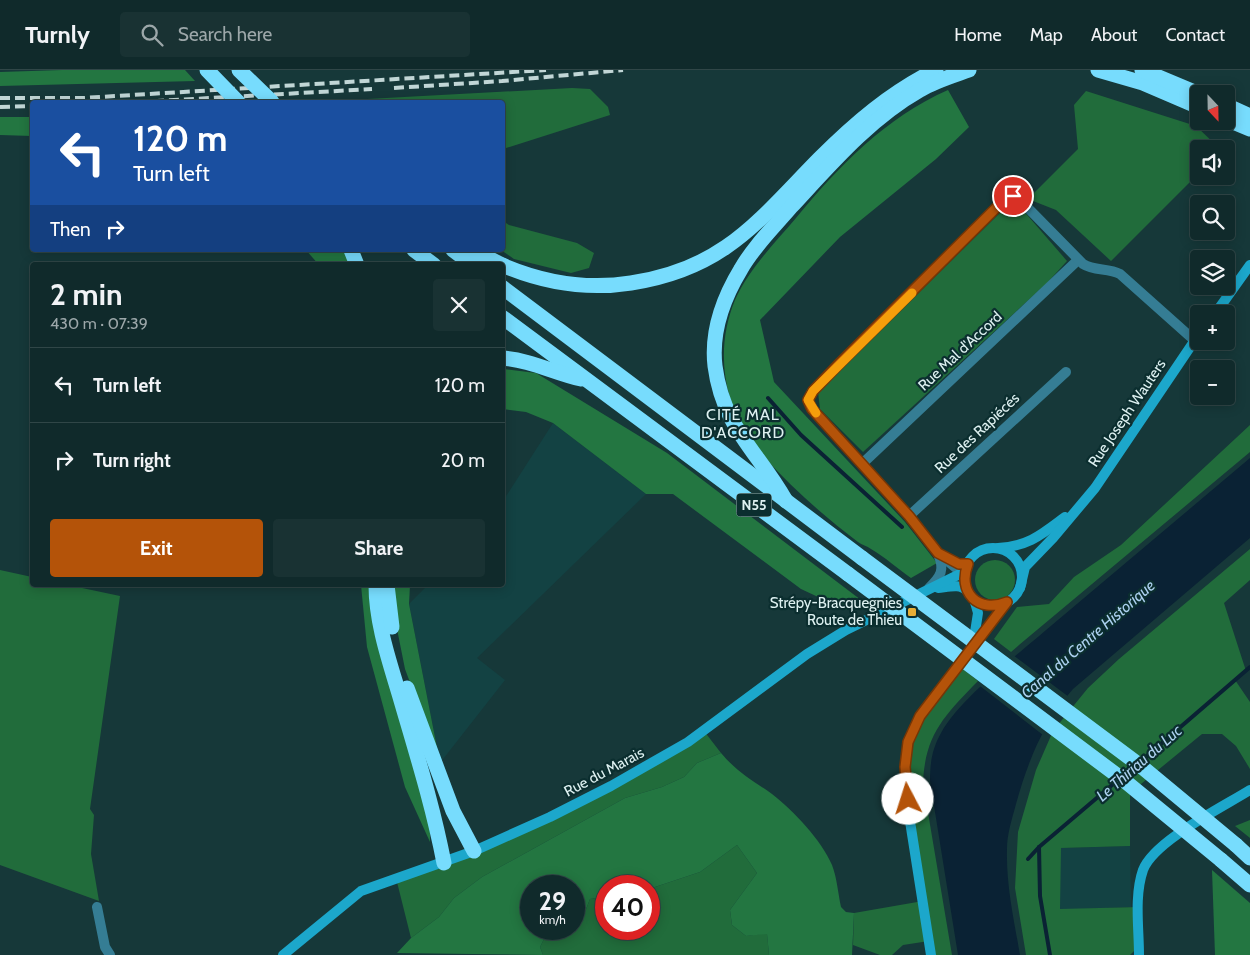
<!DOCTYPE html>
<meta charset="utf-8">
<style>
:root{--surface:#102a2b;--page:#193233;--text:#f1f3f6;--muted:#9ca7a9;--line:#304647;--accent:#b45309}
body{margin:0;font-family:Cabin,sans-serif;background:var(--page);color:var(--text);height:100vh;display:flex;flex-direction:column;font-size:19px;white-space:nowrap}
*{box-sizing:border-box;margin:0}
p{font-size:16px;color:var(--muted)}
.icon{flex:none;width:28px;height:28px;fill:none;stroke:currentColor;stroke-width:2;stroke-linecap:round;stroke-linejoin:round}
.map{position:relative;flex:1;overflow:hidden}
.sheet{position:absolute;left:30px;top:192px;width:475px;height:325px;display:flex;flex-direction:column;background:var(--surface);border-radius:5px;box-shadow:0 2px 12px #0003,0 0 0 1px var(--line)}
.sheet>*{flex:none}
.guide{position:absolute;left:30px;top:30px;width:475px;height:152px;border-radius:5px;box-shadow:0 2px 12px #0003,0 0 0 1px var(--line);background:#1a4fa0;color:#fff;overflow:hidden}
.needle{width:32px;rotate:158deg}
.controls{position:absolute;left:1190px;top:15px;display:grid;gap:10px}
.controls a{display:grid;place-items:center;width:45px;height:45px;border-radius:5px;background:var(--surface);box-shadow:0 2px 12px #0003,0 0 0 1px var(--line);font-size:25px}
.speed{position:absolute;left:520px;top:805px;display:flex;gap:10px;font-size:25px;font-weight:700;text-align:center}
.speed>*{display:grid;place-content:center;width:65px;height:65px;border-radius:50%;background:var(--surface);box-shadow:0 2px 12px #0003,0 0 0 1px var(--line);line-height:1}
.speed small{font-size:12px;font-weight:400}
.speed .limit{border:8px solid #d22;background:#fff;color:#111}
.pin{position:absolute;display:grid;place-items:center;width:42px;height:42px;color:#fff;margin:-21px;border:2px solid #fff;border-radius:50%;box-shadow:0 1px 5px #0007}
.me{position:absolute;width:55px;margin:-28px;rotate:355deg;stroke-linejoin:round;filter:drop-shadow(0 0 4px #0008)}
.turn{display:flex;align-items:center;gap:18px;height:105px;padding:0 20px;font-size:22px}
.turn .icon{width:65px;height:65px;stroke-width:2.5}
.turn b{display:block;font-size:35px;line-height:42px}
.then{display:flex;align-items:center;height:48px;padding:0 20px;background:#0003;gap:10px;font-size:19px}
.round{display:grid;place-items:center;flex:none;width:52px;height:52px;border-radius:5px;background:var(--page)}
.head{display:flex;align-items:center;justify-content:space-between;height:85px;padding:0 20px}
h1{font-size:30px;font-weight:800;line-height:38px}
.cta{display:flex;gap:10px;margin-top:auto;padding:10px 20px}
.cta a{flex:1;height:58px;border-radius:5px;background:var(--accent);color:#fff;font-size:20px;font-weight:800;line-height:58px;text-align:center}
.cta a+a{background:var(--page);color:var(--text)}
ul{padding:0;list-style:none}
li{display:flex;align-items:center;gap:15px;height:75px;padding:0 20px;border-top:1px solid var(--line)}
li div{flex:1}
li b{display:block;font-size:19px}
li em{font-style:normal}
header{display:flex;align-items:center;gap:30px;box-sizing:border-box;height:70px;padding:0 25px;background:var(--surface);border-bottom:1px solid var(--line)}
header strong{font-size:24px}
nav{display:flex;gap:28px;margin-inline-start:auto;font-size:18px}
.search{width:350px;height:45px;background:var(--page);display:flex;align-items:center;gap:12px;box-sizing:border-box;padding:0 18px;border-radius:5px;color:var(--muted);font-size:19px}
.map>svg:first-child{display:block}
.built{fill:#134243}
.green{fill:#216c3b}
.forest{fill:#237641}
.water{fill:#0a2234}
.pier{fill:#163839}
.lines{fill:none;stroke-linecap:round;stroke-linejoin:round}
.stream{stroke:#0a2234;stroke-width:4}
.street{stroke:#357d94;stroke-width:10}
.secondary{stroke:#1ca7cb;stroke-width:10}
.highway{stroke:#77dcfd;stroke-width:15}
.rail{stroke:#c1d6d6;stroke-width:4;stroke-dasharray:10 5;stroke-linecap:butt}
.highway-bridge{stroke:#77dcfd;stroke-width:15}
.route-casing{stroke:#753606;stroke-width:12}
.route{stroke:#b45309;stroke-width:9}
.slow{stroke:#f59e0b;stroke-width:9}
.poi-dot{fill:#e6ad36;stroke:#0b2e2f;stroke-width:2}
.labels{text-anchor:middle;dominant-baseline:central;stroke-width:4.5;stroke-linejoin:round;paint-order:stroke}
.shield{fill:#0b2e2f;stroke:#9fb6b7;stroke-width:1}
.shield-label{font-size:14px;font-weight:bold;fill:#def1f1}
.street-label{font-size:15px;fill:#def1f1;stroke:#0b2e2f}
.poi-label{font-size:15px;fill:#def1f1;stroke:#0b2e2f;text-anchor:end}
.neighbourhood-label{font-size:16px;letter-spacing:1px;fill:#def1f1;stroke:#0b2e2f}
.water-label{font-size:16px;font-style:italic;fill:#acd0ef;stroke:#0b2e2f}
</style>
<header>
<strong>Turnly</strong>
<div class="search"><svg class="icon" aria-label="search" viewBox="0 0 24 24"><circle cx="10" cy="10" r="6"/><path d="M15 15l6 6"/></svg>Search here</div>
<nav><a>Home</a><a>Map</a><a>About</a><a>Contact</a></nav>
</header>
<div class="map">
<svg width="1250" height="885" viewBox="0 0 1250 885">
<rect width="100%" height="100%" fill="#163839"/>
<g class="built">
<polygon points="553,353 646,424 477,588 505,610 440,693 409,534 428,515 502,515 503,431"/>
<polygon points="1130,776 1131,837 1060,840 1060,778"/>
</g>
<g class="green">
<polygon points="572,18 590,19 608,37 610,45 503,79 502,32 312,32"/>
<polygon points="1086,21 1196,56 1220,79 1199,79 1199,103 1111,191 1056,140 1028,129 1078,79 1074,35"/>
<polygon points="1012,134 1022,139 1067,191 1047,213 863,382 820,339 818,322 1008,135"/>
<polygon points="503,151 509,155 577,173 594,183 589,198 571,203 514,189 501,180"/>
<polygon points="1250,355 1250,382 1019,575 1011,582 994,569 1017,537 1049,534 1074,507 1121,475"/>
<polygon points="1250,479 1250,510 1224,533 1246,601 1235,610 1250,632 1250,699 1236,676 1222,664 1202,664 1130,723 1130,776 1061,778 1060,839 1139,837 1139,876 1130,885 1026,885 1015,818 1018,762 1036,700 1053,661 1088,618 1119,589"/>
<circle cx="995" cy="510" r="20"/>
<polygon points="0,500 32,507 32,515 68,515 120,526 90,739 94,745 91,784 99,831 0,795"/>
<path d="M958,595L978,611C945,645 925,664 923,713L952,885H931L929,871L903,875L892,885H880L853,875L854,843L923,831L909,745L908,672Z"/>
<polygon points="704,661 721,683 697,693 684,707 662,717 625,728 482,807 454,828 439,847 411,868 396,808 512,765"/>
<polygon points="1250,750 1250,768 1235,756"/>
<polygon points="737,775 757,803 730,840 732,855 746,866 767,863 769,885 543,885 540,877 549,859 574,859 574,850 583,847 590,829 606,827 606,859 649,859 649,819 700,802"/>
</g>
<g class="forest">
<polygon points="62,0 185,0 195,11 0,16 0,2"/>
<path d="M948,20L969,57L936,89L840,167L760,250L774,312L905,452L937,493L911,508C898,499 885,487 871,479C867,476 862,475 858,472C825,447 793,419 765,388C760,382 753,375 748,368C722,326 716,276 735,230C749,199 774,174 796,148C838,97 886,47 948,20Z"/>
<polygon points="0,47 32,47 32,66 0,65"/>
<polygon points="306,180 343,180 351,195 319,195"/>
<polygon points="503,299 536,303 667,383 861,530 846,540 801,519 673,424 646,424 553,353 526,342 503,339"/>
<polygon points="361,515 372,515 430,752 430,772 405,717 367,577"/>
<polygon points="391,515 410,515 409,534 440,693 405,599 396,554"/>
<path d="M721,683C739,704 751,709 772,724C793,740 822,771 832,795C837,808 838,823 841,837L846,842L854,843L852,885H769L767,864L746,866L732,855L730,840L757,803L737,775L700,802L649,819V816H606V827L590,829L583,847L574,850V816H531V859H549L540,877L543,885L397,883L411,868L439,847L454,828L482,807L625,728L662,717L684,707L697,693Z"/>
<polygon points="1212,800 1250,833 1250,885 1215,885"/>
</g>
<path class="water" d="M1250,388V468L1073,619C1043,653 1028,691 1016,734C1012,749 1007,764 1007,779C1006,815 1014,850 1020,885H958L930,711C930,693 932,679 941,663C961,627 1020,583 1052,555C1118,499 1184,444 1250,388Z"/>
<polygon class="pier" points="1013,585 1069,627 1060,638 1043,665 980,616"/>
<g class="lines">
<g class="stream">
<polyline points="768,328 801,365 902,457"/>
<polyline points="1141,691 1250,597"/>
<polyline points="1039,777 1040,826 1050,885"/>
<polyline points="1028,789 1039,777 1118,710"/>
</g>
<g class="street">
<polyline points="863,393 1078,190"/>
<polyline points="909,446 1066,302"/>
<path d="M965,500L957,499L938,483L909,446L813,339L808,330L813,321L1000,134L1013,126L1025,135L1083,194C1094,201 1108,198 1120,204L1194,270"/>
<path d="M929,518C941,506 945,500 938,484"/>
<polyline points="97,837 105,877 110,885"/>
</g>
<g class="secondary">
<polyline points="1215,244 1250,195"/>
<path d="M998,478C1029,476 1041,465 1065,447"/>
<circle cx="993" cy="507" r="29"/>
<path d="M938,518C948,517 961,513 967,521"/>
<polyline points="1020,518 1025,497 1053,468 1095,418 1199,264"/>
<polyline points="973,575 978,543 974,529"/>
<polyline points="283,885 361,821 474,781 550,747 611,716 688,672 807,584 846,560 964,502"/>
<polyline points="931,885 909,745 905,697 908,672 920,646 1007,532"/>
<path d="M1139,885C1139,858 1134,826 1143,800C1154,771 1223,737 1250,720"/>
</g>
<g class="highway">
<polyline points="1098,0 1143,13 1199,37"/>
<polyline points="1142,0 1199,24"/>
<polyline points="1226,35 1250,46"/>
<polyline points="1226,49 1250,59"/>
<polyline points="351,180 357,195"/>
<polyline points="414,180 434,195"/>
<polyline points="453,180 473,195"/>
<polyline points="473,180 502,195"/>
<path d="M502,195C544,213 586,220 631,213C724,199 758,151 819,89C854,54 891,22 936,0"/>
<polyline points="502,217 862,488"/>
<polyline points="502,247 848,504"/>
<path d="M502,288C531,290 554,303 581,309"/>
<path d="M786,431C758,381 723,358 715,296C711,262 724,227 741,199C754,176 774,157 791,137C830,95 869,49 920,20C935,11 952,6 969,0"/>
<path d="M376,515C376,553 389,590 400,627C416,682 433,736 444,793"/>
<polyline points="387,515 392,557"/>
<polyline points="407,618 453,741 474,781"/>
<polyline points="1236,775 1250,788"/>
<polyline points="1221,790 1250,815"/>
</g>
<g class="rail">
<polyline points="394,18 502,11 623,0"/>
<polyline points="0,28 83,28 546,0"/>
<polyline points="139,32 372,19"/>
<polyline points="0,37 32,36"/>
</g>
<g class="highway-bridge">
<polyline points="207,0 238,32"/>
<polyline points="239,0 272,32"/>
<polyline points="862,488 1142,697 1236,775"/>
<polyline points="848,504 1126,712 1221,790"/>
</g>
</g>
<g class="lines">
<g class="route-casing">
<path id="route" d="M908,729L905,697L908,672L920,646L1007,532C978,544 957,522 968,494H959L938,483L909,446L812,339L808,330L813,321L839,294L1000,134L1013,126"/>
</g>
<use href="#route" class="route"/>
<polyline class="slow" points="816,343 808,330 813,321 912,223"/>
</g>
<rect class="poi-dot" x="907" y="537" width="10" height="10" rx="2.5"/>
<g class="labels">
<rect class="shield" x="736.5" y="423.5" width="35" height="23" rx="4"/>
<g class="shield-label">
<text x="754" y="435">N55</text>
</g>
<g class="street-label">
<text transform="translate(960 281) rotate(-43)">Rue Mal d'Accord</text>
<text transform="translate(1127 343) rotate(-56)">Rue Joseph Wauters</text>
<text transform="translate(977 363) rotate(-43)">Rue des Rapiécés</text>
<text transform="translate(604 702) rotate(-28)">Rue du Marais</text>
</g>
<g class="poi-label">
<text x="902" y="533">Strépy-Bracquegnies<tspan x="902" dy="17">Route de Thieu</tspan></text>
</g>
<g class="neighbourhood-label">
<text x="743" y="344">CITÉ MAL<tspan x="743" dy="18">D'ACCORD</tspan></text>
</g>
<g class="water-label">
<text transform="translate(1088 569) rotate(-41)">Canal du Centre Historique</text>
<text transform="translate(1139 693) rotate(-41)">Le Thiriau du Luc</text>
</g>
</g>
</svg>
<div class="controls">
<a><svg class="needle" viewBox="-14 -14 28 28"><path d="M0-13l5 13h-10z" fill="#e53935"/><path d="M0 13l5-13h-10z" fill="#9ca7a9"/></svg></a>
<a><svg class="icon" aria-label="sound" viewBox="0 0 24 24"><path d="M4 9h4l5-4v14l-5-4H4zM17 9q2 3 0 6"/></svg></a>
<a><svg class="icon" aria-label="search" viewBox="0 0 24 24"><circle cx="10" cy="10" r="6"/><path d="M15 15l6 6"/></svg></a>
<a><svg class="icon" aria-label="layers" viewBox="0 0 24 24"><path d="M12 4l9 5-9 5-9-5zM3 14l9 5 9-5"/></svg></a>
<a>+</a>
<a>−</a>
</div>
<div class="speed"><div>29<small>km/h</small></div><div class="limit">40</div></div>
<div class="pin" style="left:1013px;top:126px;background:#d93025"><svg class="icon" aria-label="arrive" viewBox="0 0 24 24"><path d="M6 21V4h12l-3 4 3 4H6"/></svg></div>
<svg class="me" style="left:908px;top:729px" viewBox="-20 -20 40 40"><circle r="19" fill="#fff"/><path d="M0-13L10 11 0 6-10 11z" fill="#b45309"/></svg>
<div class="guide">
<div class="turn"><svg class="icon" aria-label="left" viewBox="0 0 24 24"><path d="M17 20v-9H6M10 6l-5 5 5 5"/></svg><div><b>120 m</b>Turn left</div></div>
<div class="then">Then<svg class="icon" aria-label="right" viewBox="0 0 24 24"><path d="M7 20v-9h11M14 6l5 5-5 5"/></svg></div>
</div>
<section class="sheet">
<div class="head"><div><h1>2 min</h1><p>430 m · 07:39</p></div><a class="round"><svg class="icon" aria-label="close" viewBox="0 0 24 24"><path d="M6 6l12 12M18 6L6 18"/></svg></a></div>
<ul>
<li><svg class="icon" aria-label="left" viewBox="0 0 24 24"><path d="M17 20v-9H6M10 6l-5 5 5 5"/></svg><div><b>Turn left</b></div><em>120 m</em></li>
<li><svg class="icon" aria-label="right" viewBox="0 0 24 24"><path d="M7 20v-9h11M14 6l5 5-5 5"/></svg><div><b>Turn right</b></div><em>20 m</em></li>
</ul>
<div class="cta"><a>Exit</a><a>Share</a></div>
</section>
</div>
